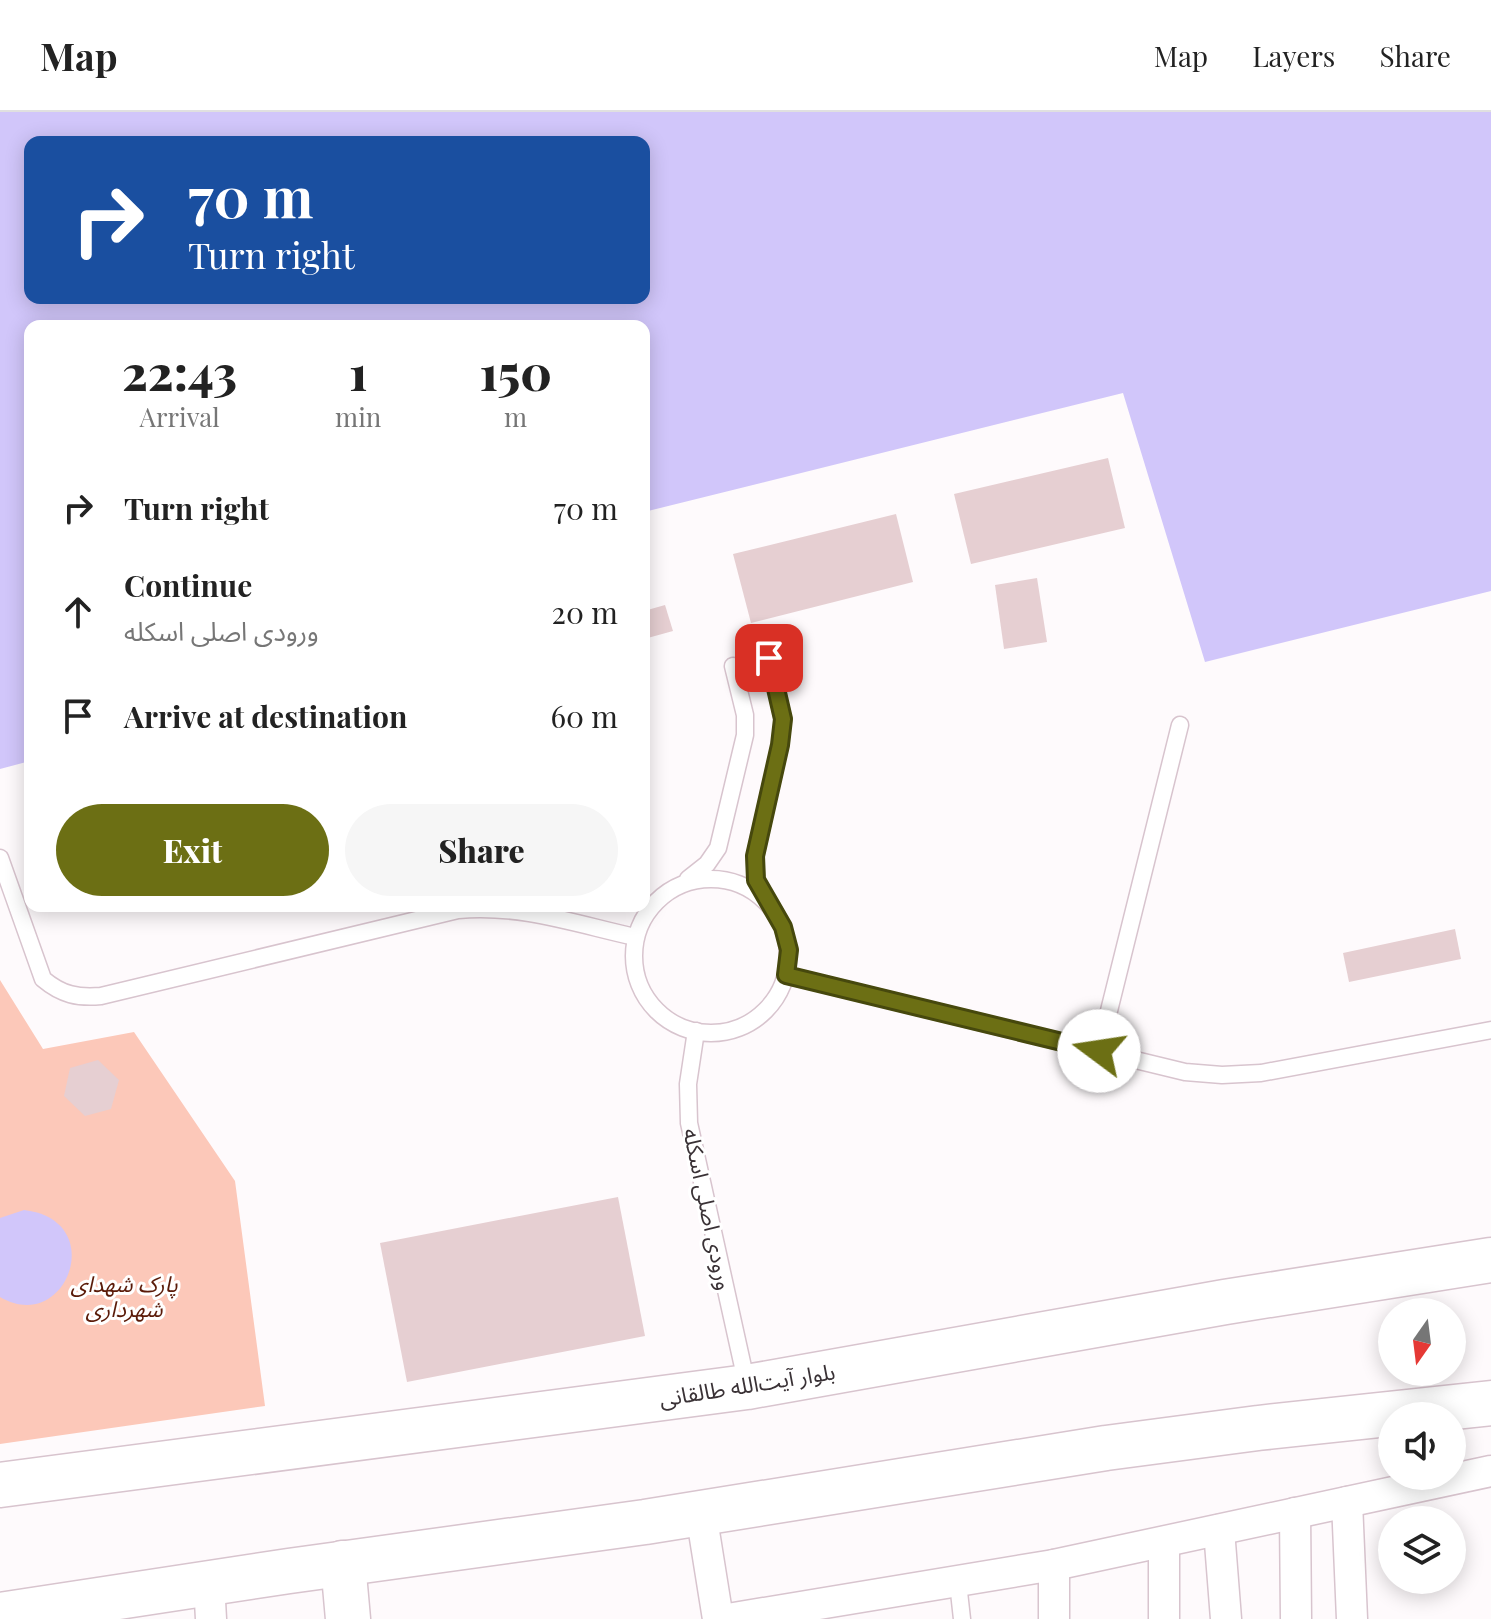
<!DOCTYPE html>
<meta charset="utf-8">
<style>
:root{--surface:#fff;--page:#f6f6f6;--text:#222;--muted:#767676;--line:#e0e0e0;--accent:#6c6f14}
body{margin:0;font-family:"Playfair Display","Noto Sans Arabic",serif;background:var(--page);color:var(--text);height:100vh;display:flex;flex-direction:column;font-size:30px;white-space:nowrap}
*{box-sizing:border-box;margin:0}
p{font-size:26px;color:var(--muted)}
.icon{flex:none;width:44px;height:44px;fill:none;stroke:currentColor;stroke-width:2;stroke-linecap:round;stroke-linejoin:round}
.map{position:relative;flex:1;overflow:hidden}
.side{position:absolute;left:24px;top:208px;width:626px;height:592px;display:flex;flex-direction:column;background:var(--surface);border-radius:16px;box-shadow:0 4px 20px #0003}
.side>*{flex:none}
.top-card{position:absolute;left:24px;top:24px;width:626px;height:168px;border-radius:16px;box-shadow:0 4px 20px #0003;background:#1a4fa0;color:#fff;overflow:hidden}
.needle{width:52px;rotate:194deg}
.buttons{position:absolute;left:1378px;top:1186px;display:grid;gap:16px}
.buttons a{display:grid;place-items:center;width:88px;height:88px;border-radius:50%;background:var(--surface);box-shadow:0 4px 20px #0003;font-size:40px}
.pin{position:absolute;display:grid;place-items:center;width:68px;height:68px;color:#fff;margin:-34px;border-radius:16px;box-shadow:0 4px 12px #0006}
.me{position:absolute;width:88px;margin:-44px;rotate:284deg;stroke-linejoin:round;filter:drop-shadow(0 0 6px #0008)}
.turn{display:flex;align-items:center;gap:28px;height:168px;padding:0 32px;font-size:36px}
.turn .icon{width:104px;height:104px;stroke-width:2.5}
.turn b{display:block;font-size:56px;line-height:68px}
.eta{display:flex;justify-content:space-evenly;align-items:center;height:136px;text-align:center}
.eta b{font-size:48px;font-weight:800;line-height:56px}
.cta{display:flex;gap:16px;margin-top:auto;padding:16px 32px}
.cta a{flex:1;height:92px;border-radius:48px;background:var(--accent);color:#fff;font-size:32px;font-weight:800;line-height:92px;text-align:center}
.cta a+a{background:var(--page);color:var(--text)}
ul{padding:0;list-style:none}
li{display:flex;align-items:center;gap:24px;height:104px;padding:0 32px}
li div{flex:1}
li b{display:block;font-size:30px}
li em{font-style:normal}
header{display:flex;align-items:center;gap:48px;box-sizing:border-box;height:112px;padding:0 40px;background:var(--surface);border-bottom:2px solid var(--line)}
header strong{font-size:38px}
nav{display:flex;gap:44px;margin-inline-start:auto;font-size:28px}
.map>svg:first-child{display:block}
.green{fill:#fcc8b9}
.water{fill:#d1c6fa;fill-rule:evenodd}
.building{fill:#e6cfd2}
.lines{fill:none;stroke-linecap:round;stroke-linejoin:round}
.lane-casing{stroke:#d8c4ce;stroke-width:19}
.street-casing{stroke:#d8c4ce;stroke-width:33}
.secondary-casing{stroke:#d8c4ce;stroke-width:47}
.primary-casing{stroke:#d8c4ce;stroke-width:47}
.lane{stroke:#fff;stroke-width:16}
.street{stroke:#fff;stroke-width:30}
.secondary{stroke:#fff;stroke-width:44}
.primary{stroke:#fff;stroke-width:44}
.route-casing{stroke:#46480d;stroke-width:20}
.route{stroke:#6c6f14;stroke-width:14}
.labels{text-anchor:middle;dominant-baseline:central;stroke-width:6;stroke-linejoin:round;paint-order:stroke}
.street-label{font-size:22px;fill:#3a3236;stroke:#fff}
.park-label{font-size:22px;font-style:italic;fill:#5a1a08;stroke:#fff}
</style>
<header>
<strong>Map</strong>
<nav><a>Map</a><a>Layers</a><a>Share</a></nav>
</header>
<div class="map">
<svg width="1491" height="1507" viewBox="0 0 1491 1507">
<rect width="100%" height="100%" fill="#fefafc"/>
<polygon class="green" points="0,868 43,937 134,920 235,1069 265,1294 0,1332"/>
<g class="water">
<path d="M0,0H1491V479L1205,550L1123,281L644,400V214H30V649L0,657ZM30,30H644V186H30Z"/>
<path d="M24,1098C110,1108 66,1224 0,1185V1106Z"/>
</g>
<g class="building">
<polygon points="1108,346 1125,416 971,452 954,382"/>
<polygon points="896,402 913,470 751,511 733,442"/>
<polygon points="1037,466 1047,530 1004,537 995,473"/>
<polygon points="665,493 673,519 644,527 644,499"/>
<polygon points="1455,817 1461,847 1349,870 1343,841"/>
<polygon points="98,948 119,968 111,997 85,1004 64,984 70,956"/>
<polygon points="618,1085 645,1224 407,1270 380,1131"/>
</g>
<g class="lines">
<g class="lane-casing">
<g id="lane">
<path d="M0,746L43,867C62,883 78,886 101,884L458,798C519,792 576,812 635,825"/>
<circle cx="711" cy="844" r="77"/>
<polyline points="688,767 707,752 718,736 745,623 745,603 733,554"/>
<polyline points="766,786 756,768 755,744 780,633 783,607 769,546"/>
<polyline points="786,863 1185,960 1222,963 1261,961 1491,918"/>
<polyline points="696,919 688,972 689,1011 747,1273"/>
<polyline points="1099,939 1180,613"/>
<polyline points="958,1471 962,1507"/>
</g>
</g>
<g class="street-casing">
<g id="street">
<polyline points="1347,1390 1352,1507"/>
<polyline points="701,1401 718,1507"/>
<polyline points="1295,1401 1296,1507"/>
<polyline points="1219,1418 1226,1507"/>
<polyline points="1164,1430 1164,1507"/>
<polyline points="1054,1453 1054,1507"/>
<polyline points="209,1471 211,1507"/>
<polyline points="728,1507 1054,1453 1491,1359"/>
</g>
</g>
<g class="secondary-casing">
<polyline id="secondary" points="343,1451 348,1507"/>
</g>
<g class="primary-casing">
<g id="primary">
<polyline points="0,1373 747,1275 1225,1190 1491,1148"/>
<polyline points="0,1503 289,1459 645,1410 1106,1336 1258,1316 1491,1291"/>
</g>
</g>
<use href="#lane" class="lane"/>
<use href="#street" class="street"/>
<use href="#secondary" class="secondary"/>
<use href="#primary" class="primary"/>
</g>
<g class="lines">
<g class="route-casing">
<polyline id="route" points="769,546 783,607 780,633 755,744 756,768 783,815 789,838 786,863 1099,939"/>
</g>
<use href="#route" class="route"/>
</g>
<g class="labels">
<g class="street-label">
<text transform="translate(709 1097) rotate(78)">ورودی اصلی اسکله</text>
<text transform="translate(747 1272) rotate(-9)">بلوار آیت‌الله طالقانی</text>
</g>
<g class="park-label">
<text x="124" y="1171">پارک شهدای<tspan x="124" dy="25">شهرداری</tspan></text>
</g>
</g>
</svg>
<div class="buttons">
<a><svg class="needle" viewBox="-14 -14 28 28"><path d="M0-13l5 13h-10z" fill="#e53935"/><path d="M0 13l5-13h-10z" fill="#767676"/></svg></a>
<a><svg class="icon" aria-label="sound" viewBox="0 0 24 24"><path d="M4 9h4l5-4v14l-5-4H4zM17 9q2 3 0 6"/></svg></a>
<a><svg class="icon" aria-label="layers" viewBox="0 0 24 24"><path d="M12 4l9 5-9 5-9-5zM3 14l9 5 9-5"/></svg></a>
</div>
<div class="pin" style="left:769px;top:546px;background:#d93025"><svg class="icon" aria-label="arrive" viewBox="0 0 24 24"><path d="M6 21V4h12l-3 4 3 4H6"/></svg></div>
<svg class="me" style="left:1099px;top:939px" viewBox="-20 -20 40 40"><circle r="19" fill="#fff"/><path d="M0-13L10 11 0 6-10 11z" fill="#6c6f14"/></svg>
<div class="top-card">
<div class="turn"><svg class="icon" aria-label="right" viewBox="0 0 24 24"><path d="M7 20v-9h11M14 6l5 5-5 5"/></svg><div><b>70 m</b>Turn right</div></div>
</div>
<section class="side">
<div class="eta">
<div><b>22:43</b><p>Arrival</p></div>
<div><b>1</b><p>min</p></div>
<div><b>150</b><p>m</p></div>
</div>
<ul>
<li><svg class="icon" aria-label="right" viewBox="0 0 24 24"><path d="M7 20v-9h11M14 6l5 5-5 5"/></svg><div><b>Turn right</b></div><em>70 m</em></li>
<li><svg class="icon" aria-label="ahead" viewBox="0 0 24 24"><path d="M12 20V5M6 11l6-6 6 6"/></svg><div><b>Continue</b><p>ورودی اصلی اسکله</p></div><em>20 m</em></li>
<li><svg class="icon" aria-label="arrive" viewBox="0 0 24 24"><path d="M6 21V4h12l-3 4 3 4H6"/></svg><div><b>Arrive at destination</b></div><em>60 m</em></li>
</ul>
<div class="cta"><a>Exit</a><a>Share</a></div>
</section>
</div>
